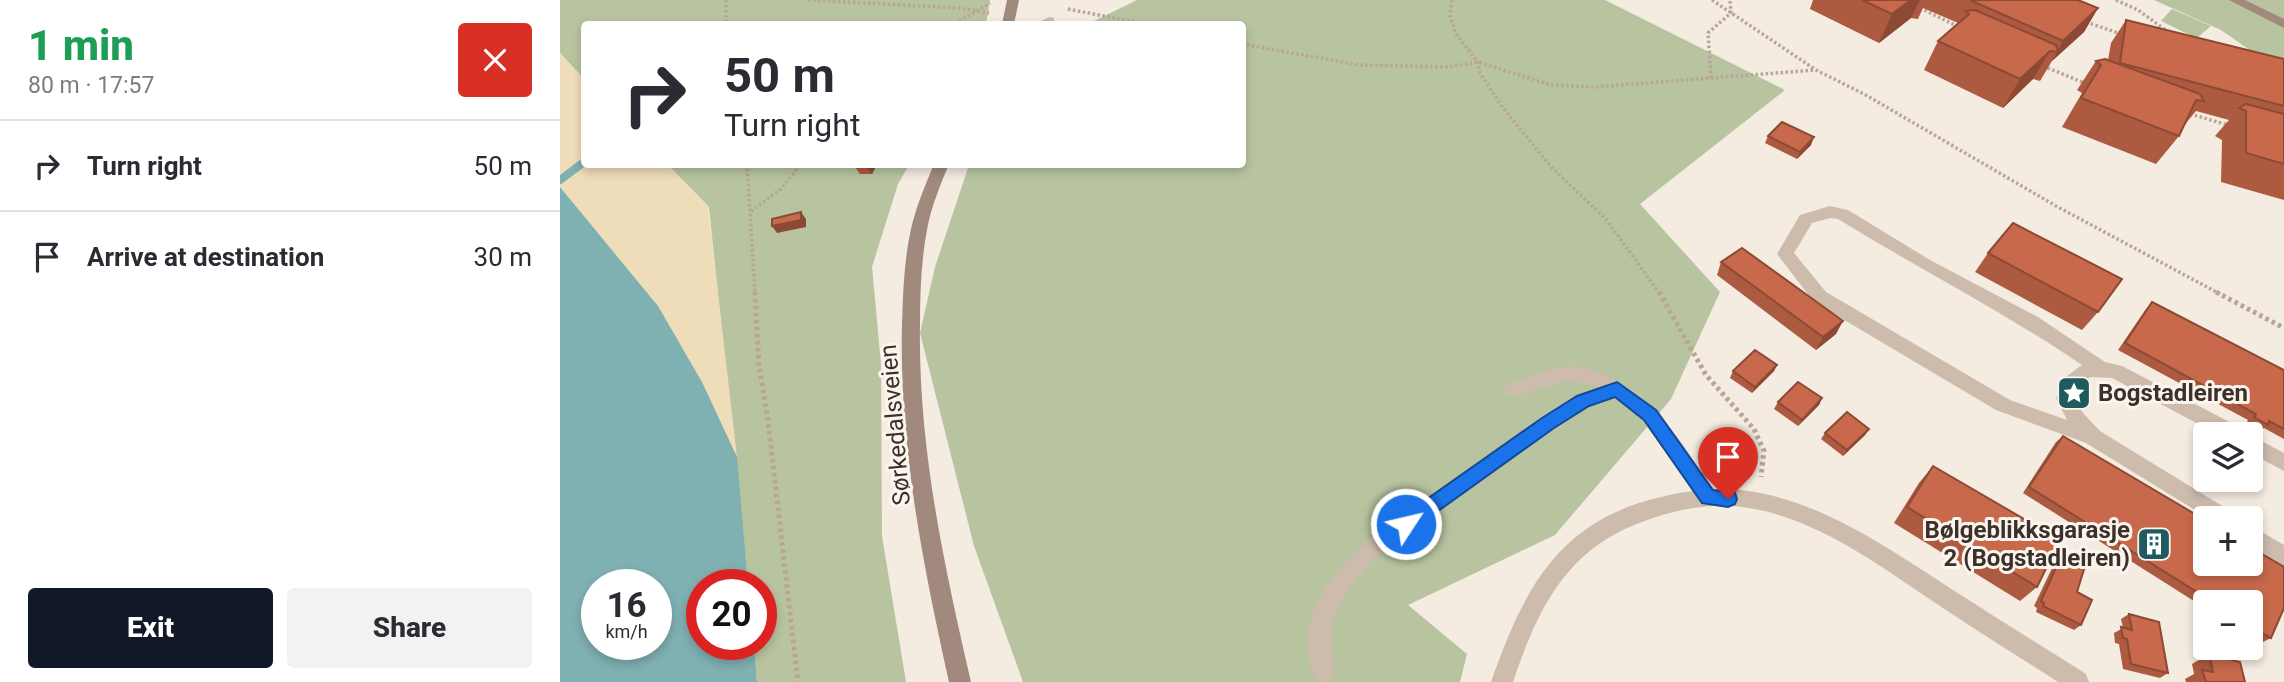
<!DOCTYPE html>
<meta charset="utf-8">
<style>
:root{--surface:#fff;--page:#f2f2f3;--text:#2b2b33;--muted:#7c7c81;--line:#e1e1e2;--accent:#111827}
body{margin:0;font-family:Roboto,sans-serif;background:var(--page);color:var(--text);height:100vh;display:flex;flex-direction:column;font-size:26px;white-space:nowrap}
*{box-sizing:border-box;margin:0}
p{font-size:23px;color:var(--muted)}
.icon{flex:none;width:38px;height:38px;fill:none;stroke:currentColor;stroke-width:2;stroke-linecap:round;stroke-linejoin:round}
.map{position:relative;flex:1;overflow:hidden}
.side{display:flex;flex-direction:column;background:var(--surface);width:560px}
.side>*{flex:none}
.hud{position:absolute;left:21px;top:21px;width:665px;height:147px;border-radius:7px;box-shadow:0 4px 10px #0003;background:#fff;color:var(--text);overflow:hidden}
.fabs{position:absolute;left:1633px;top:422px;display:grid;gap:14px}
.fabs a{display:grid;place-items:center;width:70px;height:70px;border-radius:7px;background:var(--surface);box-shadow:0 4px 10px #0003;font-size:35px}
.speed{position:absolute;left:21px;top:569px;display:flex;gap:14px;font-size:35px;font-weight:700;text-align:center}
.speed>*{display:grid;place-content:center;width:91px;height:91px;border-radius:50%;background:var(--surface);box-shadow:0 4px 10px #0003;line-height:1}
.speed small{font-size:18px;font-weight:400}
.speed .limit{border:10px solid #d22;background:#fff;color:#111}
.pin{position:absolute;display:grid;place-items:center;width:60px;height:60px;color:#fff;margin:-72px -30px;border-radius:50% 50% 50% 0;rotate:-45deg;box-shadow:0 0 7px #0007}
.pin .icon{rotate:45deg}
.me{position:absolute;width:77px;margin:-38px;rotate:55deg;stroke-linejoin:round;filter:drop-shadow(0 0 5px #0008)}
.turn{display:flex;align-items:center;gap:24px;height:147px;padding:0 28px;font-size:32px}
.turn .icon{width:91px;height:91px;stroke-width:2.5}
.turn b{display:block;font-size:49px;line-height:60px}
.round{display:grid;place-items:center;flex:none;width:74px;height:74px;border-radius:7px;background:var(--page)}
.head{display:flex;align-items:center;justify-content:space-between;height:119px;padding:0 28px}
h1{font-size:42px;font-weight:800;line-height:52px;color:#1e9e55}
.primary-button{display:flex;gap:14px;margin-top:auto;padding:14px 28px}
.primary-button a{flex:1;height:80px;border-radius:7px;background:var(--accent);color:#fff;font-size:28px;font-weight:800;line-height:80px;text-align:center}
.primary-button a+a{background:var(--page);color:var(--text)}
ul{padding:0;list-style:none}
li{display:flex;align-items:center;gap:21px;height:91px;padding:0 28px;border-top:2px solid var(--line)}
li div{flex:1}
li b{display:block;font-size:26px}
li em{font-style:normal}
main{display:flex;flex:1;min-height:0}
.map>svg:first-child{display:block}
.green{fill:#b8c4a0}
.sand{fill:#efdcb8}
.water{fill:#7fb0b2;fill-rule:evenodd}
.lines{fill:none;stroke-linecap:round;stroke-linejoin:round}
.stream{stroke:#7fb0b2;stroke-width:8}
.path-far1{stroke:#b9a596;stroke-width:3.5;stroke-dasharray:2.5 2.5;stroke-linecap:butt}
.path{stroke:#b9a596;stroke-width:5;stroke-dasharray:3.5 3.5;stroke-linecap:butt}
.lane{fill:#cdbbac;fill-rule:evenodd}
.secondary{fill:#a18a7d;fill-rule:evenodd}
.wall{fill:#ac5a40}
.shaded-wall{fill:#8c4a34}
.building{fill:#c8694b;stroke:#8c4a34;stroke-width:2}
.route{fill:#1a73e8;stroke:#114b97;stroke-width:2}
.labels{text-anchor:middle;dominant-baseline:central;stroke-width:6;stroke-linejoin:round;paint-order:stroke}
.poi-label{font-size:24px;font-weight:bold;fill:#3b302b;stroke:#fbf5ee;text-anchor:start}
.street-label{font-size:24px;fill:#3b302b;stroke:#fbf5ee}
</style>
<main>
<section class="side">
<div class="head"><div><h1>1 min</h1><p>80 m · 17:57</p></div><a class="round" style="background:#d93025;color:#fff"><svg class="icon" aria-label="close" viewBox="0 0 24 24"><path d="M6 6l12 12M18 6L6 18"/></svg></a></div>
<ul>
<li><svg class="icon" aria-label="right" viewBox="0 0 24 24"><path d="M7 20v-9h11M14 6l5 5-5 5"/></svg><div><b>Turn right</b></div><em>50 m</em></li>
<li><svg class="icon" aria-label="arrive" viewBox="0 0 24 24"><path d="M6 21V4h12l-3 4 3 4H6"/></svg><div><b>Arrive at destination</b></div><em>30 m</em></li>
</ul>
<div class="primary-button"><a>Exit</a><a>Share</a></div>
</section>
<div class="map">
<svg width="1724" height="682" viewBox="0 0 1724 682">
<rect width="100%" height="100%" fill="#f4ebe1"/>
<g class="green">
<polygon points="0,0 430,0 426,24 24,24 24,79 0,53"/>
<polygon points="577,0 1045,0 1225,90 1080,204 1160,292 1111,399 995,535 848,605 907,654 900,682 463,682 414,546 360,333 375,267 409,165 682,164 682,24 528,24"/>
<polygon points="1594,0 1724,0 1724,69 1704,60 1661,30"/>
<polygon points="1612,9 1651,26 1637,38 1634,37 1601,21"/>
<polygon points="108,165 349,165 338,184 312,267 321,364 322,536 346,682 197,682 194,644 201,644 201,584 188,584 149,207"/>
</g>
<polygon class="sand" points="0,53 24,79 24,164 108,165 148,207 177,457 142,382 98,306 0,187"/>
<path class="water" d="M0,187L98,306L142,382L177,457L188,584H142V644H194L197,682H0ZM37,584H96V644H37Z"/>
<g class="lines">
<polyline class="stream" points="0,180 24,162"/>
<g class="path-far1">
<polyline points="166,0 166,24"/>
<polyline points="248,0 400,8 429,13"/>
<polyline points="892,0 890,16 896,34 918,62 920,73 943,108 993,169 1046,219 1100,294"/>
<polyline points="1152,0 1256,70 1304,94 1496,206 1660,294"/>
<polyline points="1556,0 1578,10 1607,31"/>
<polyline points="1360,8 1399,27"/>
<polyline points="508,9 585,24"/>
<polyline points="1526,22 1561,34"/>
<polyline points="395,24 430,3"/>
<polyline points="682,44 799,65 889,67 918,62 991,85 1034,87 1255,70"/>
<polyline points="1483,66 1527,84"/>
<polyline points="1151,78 1148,33 1171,13 1170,0"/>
<polyline points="1630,114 1668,125"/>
<polyline points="187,164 195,294"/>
<polyline points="191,211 221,189 241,164"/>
</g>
<g class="path">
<polyline points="195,292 199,366 208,421 238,682"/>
<polyline points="1099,292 1146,375 1194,429 1204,451 1201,477"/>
<polyline points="1656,292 1724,328"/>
</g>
<g class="lane">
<polygon points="489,17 494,18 494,24 475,24"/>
<path d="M1270,206L1288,210L1370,260L1478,317L1545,362L1562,366L1681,428L1683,434H1657L1552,378L1530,377L1520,387L1514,398L1523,413L1540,431L1672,512L1675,518H1648L1526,443L1436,410L1254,302L1217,254L1240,215ZM1270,218L1278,219C1359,269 1444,312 1522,365L1507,376L1496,398L1507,420L1450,400L1266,292L1234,253L1252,223Z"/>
<path d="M1015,366C1086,380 1115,433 1153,489C1246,486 1330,550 1404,597C1444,623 1485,648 1526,674L1529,682H1498C1458,656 1417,631 1377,604C1320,566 1258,519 1189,508C1156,502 1122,508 1090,519C1008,546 979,605 953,682H931C969,573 1009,508 1133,491L1086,425L1056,397C1004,413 965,451 922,482C871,518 802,552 776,612C764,638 779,660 771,679L763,682L755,679C715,581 850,511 913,466C954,438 991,403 1039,387L1007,380L953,397L947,395L944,390L947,385L991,369Z"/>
<polygon points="1690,435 1724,453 1724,471 1690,453"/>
<polygon points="1690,525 1724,545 1724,567 1690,546"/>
</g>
<g class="secondary">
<polygon points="447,0 459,0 454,24 442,24"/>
<polygon points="1669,0 1685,0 1724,19 1724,28"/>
<path d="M374,164H389C380,186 371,207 367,230C361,261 360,294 360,325C358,446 384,565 411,682H389C363,565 339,445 342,325C343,293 344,260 351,229C356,207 365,186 374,164Z"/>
</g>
</g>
<g class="wall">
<polygon points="1253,0 1518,0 1538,8 1524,32 1492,61 1480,81 1473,79 1443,108 1364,70 1378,41 1398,23 1363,8 1358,19 1351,18 1319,43 1250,9"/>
<polygon points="1566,20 1724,59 1724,200 1661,182 1662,140 1655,136 1669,120 1636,111 1622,128 1619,136 1596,164 1502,127 1522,93 1517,90 1536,61 1548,60 1551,43"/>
<polygon points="1208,136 1251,145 1237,159 1205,143"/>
<polygon points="317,164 312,174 300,174 295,167"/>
<polygon points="1428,253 1538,312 1522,330 1415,272"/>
<polygon points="1161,262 1276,334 1256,350 1157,275"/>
<polygon points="1592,302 1724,370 1724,439 1704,428 1700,431 1686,424 1688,420 1558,350 1586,309"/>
<polygon points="1217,365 1214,371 1192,393 1170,378 1173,371"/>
<polygon points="1262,398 1259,405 1238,426 1214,409 1218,402"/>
<polygon points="1309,429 1305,435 1283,456 1261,439 1265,433"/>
<polygon points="1503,436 1645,520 1645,564 1690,564 1690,547 1724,567 1724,608 1711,638 1701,643 1690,636 1690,602 1645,602 1645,608 1463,493 1496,442"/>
<polygon points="1373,466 1477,587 1460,601 1334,523 1359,483"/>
<polygon points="1504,559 1509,561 1512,559 1517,592 1521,625 1514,630 1476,612 1477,608 1474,606 1493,566 1499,561 1501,561"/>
<polygon points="1569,614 1608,673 1600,678 1563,669 1559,644 1555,643 1554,633 1563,628 1561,619"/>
<polygon points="1649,654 1685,682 1626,682 1625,679 1634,674 1632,664"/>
</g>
<g class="shaded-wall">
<polygon points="1351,0 1360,0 1351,18 1319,43 1332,14"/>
<polygon points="1538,8 1524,32 1492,61 1503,41"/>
<polygon points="1490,51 1473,79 1443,108 1460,79"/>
<polygon points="1254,137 1251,145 1237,159 1240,152"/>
<polygon points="309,164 317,164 312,174 307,167"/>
<polygon points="241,212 246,219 246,227 217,233 212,226"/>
<polygon points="1283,321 1276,334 1256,350 1263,337"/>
<polygon points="1217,365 1214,371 1192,393 1195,387"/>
<polygon points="1262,398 1259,405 1238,426 1242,420"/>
<polygon points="1309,429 1305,435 1283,456 1287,450"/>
</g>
<g class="building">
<polygon points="1302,0 1351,0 1332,14"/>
<polygon points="1410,0 1518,0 1538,8 1503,41"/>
<polygon points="1415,10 1496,45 1498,52 1490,51 1460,79 1378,41 1409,14 1405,11"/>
<polygon points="1566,20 1724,59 1724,106 1560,63"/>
<polygon points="1545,59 1640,94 1644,101 1636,100 1619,136 1521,98 1541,65 1536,61"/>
<polygon points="1686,104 1724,114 1724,164 1686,153 1686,111 1679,108"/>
<polygon points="1222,122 1254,137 1240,152 1208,136"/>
<polygon points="297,164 309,164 307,167 295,167"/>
<polygon points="241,212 241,220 212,226 212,219"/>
<polygon points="1453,223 1562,279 1538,312 1428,253"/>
<polygon points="1182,248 1283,321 1263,337 1161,262"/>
<polygon points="1592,302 1724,370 1724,429 1709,421 1708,425 1694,417 1696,414 1565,343"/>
<polygon points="1195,350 1217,365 1195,387 1173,371"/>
<polygon points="1238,382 1262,398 1242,420 1218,402"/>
<polygon points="1287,412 1309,429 1287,450 1265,433"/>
<polygon points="1503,436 1645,520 1645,564 1690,564 1690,547 1724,567 1724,608 1711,638 1690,626 1690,602 1653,602 1469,487"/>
<polygon points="1373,466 1500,540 1477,587 1347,507"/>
<polygon points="1504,559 1511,562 1512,559 1525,566 1517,592 1532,600 1521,625 1483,606 1484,603 1481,601 1499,561 1502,562"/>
<polygon points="1569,614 1599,622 1608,673 1571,664 1567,639 1563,638 1561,627 1572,630"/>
<polygon points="1649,654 1680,662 1685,682 1646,682 1642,670 1653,672"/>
</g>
<polygon class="route" points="1057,382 1096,410 1153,490 1175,493 1177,499 1175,504 1168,507 1142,503 1084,420 1055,397 1029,406 994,428 853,529 846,532 840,529 837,524 840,518 982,418 1017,396"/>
<defs>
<g id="sight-square" transform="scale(1.75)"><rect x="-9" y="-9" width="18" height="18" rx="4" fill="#1f5a5e" stroke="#fbf5ee"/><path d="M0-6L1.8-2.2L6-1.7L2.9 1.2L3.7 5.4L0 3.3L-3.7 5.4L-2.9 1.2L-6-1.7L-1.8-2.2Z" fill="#fff"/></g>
<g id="building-square" transform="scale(1.75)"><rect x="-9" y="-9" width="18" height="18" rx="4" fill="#1f5a5e" stroke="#fbf5ee"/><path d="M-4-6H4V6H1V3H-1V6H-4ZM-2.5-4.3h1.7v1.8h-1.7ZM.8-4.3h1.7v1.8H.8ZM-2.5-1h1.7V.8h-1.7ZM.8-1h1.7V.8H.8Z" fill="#fff"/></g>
</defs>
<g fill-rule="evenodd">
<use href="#sight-square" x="1514" y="393"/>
<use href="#building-square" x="1594" y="544"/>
</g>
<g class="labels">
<g class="poi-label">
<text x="1538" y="393">Bogstadleiren</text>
<text x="1570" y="530" text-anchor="end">Bølgeblikksgarasje<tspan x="1570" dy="28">2 (Bogstadleiren)</tspan></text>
</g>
<g class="street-label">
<text transform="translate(335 425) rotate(-95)">Sørkedalsveien</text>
</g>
</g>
</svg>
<div class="fabs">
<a><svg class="icon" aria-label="layers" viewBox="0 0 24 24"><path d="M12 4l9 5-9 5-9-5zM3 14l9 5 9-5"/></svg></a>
<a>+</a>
<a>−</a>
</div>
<div class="speed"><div>16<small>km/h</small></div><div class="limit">20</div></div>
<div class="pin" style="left:1168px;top:499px;background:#d93025"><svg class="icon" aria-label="arrive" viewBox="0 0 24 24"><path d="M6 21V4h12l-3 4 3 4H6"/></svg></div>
<svg class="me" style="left:846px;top:524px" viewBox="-20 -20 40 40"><circle r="17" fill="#1a73e8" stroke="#fff" stroke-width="3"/><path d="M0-11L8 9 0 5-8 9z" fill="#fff"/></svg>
<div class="hud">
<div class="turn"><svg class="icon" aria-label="right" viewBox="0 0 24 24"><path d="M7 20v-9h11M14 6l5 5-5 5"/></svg><div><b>50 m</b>Turn right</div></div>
</div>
</div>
</main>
